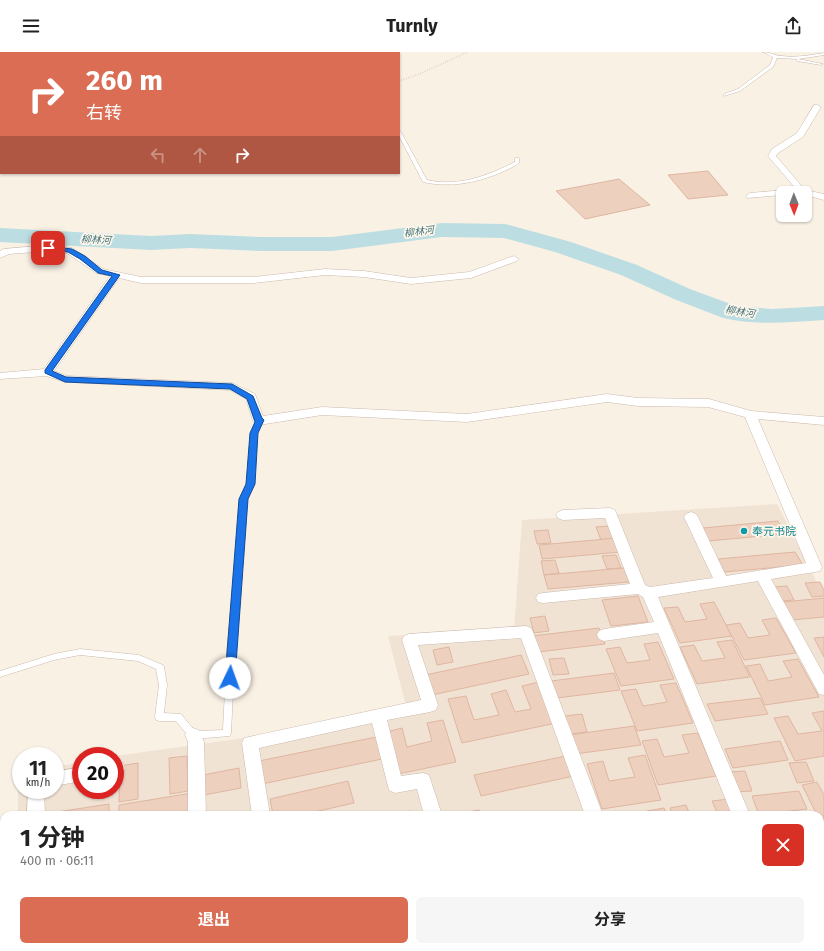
<!DOCTYPE html>
<html lang="zh">
<meta charset="utf-8">
<style>
:root{--surface:#fff;--page:#f6f6f6;--text:#222;--muted:#767676;--accent:#db6d54}
body{margin:0;font-family:"Fira Sans","Noto Sans SC",sans-serif;background:var(--page);color:var(--text);height:100vh;display:flex;flex-direction:column;font-size:15px;white-space:nowrap}
*{box-sizing:border-box;margin:0}
p{font-size:13px;color:var(--muted)}
.icon{flex:none;width:22px;height:22px;fill:none;stroke:currentColor;stroke-width:2;stroke-linecap:round;stroke-linejoin:round}
.map{position:relative;flex:1;overflow:hidden}
.drawer{position:absolute;left:0px;top:759px;width:824px;height:140px;display:flex;flex-direction:column;background:var(--surface);border-radius:12px 12px 0 0;box-shadow:0 1px 3px #0004}
.drawer>*{flex:none}
.hud{position:absolute;left:0px;top:0px;width:400px;height:122px;box-shadow:0 1px 3px #0004;background:#db6d54;color:#fff;overflow:hidden}
.needle{width:26px;rotate:179deg}
.tools{position:absolute;left:776px;top:134px;display:grid;gap:8px}
.tools a{display:grid;place-items:center;width:36px;height:36px;border-radius:6px;background:var(--surface);box-shadow:0 1px 3px #0004;font-size:20px}
.speed{position:absolute;left:12px;top:695px;display:flex;gap:8px;font-size:20px;font-weight:700;text-align:center}
.speed>*{display:grid;place-content:center;width:52px;height:52px;border-radius:50%;background:var(--surface);box-shadow:0 1px 3px #0004;line-height:1}
.speed small{font-size:10px;font-weight:400}
.speed .limit{border:6px solid #d22;background:#fff;color:#111}
.pin{position:absolute;display:grid;place-items:center;width:34px;height:34px;color:#fff;margin:-17px;border-radius:8px;box-shadow:0 2px 6px #0006}
.me{position:absolute;width:44px;margin:-22px;rotate:3deg;stroke-linejoin:round;filter:drop-shadow(0 0 3px #0008)}
.turn{display:flex;align-items:center;gap:14px;height:84px;padding:0 20px;font-size:18px}
.turn .icon{width:52px;height:52px;stroke-width:2.5}
.turn b{display:block;font-size:28px;line-height:34px}
.lanes{display:flex;align-items:center;height:38px;padding:0 20px;background:#0003;justify-content:center;gap:20px;direction:ltr}
.lanes .off{opacity:.35}
.round{display:grid;place-items:center;flex:none;width:42px;height:42px;border-radius:6px;background:var(--page)}
.overview{display:flex;align-items:center;justify-content:space-between;height:68px;padding:0 20px}
h1{font-size:24px;font-weight:700;line-height:30px}
.button{display:flex;gap:8px;margin-top:auto;padding:8px 20px}
.button a{flex:1;height:46px;border-radius:6px;background:var(--accent);color:#fff;font-size:16px;font-weight:700;line-height:46px;text-align:center}
.button a+a{background:var(--page);color:var(--text)}
header{display:flex;justify-content:space-between;align-items:center;height:52px;padding:0 20px;background:var(--surface);font-size:18px;font-weight:700}
.map>svg:first-child{display:block}
.residential{fill:#f1e3d4}
.lines{fill:none;stroke-linecap:round;stroke-linejoin:round}
.river{fill:#bcdee2;fill-rule:evenodd}
.building{fill:#eed0bf;stroke:#dfb6a1}
.service-casing{stroke:#cbb9ad;stroke-width:1}
.minor-casing{stroke:#cbb9ad;stroke-width:1}
.path{stroke:#d2b3a3;stroke-width:1.5;stroke-dasharray:0.5 2;stroke-linecap:butt}
.service{fill:#fff;fill-rule:evenodd}
.minor{fill:#fff;fill-rule:evenodd}
.route{fill:#1a73e8;stroke:#114b97}
.culture-dot{fill:#0f9aa8;stroke:#fdf6eb;stroke-width:1.5}
.labels{text-anchor:middle;dominant-baseline:central;stroke-width:3.5;stroke-linejoin:round;paint-order:stroke}
.far-water-label{font-size:10px;font-style:italic;fill:#45767c;stroke:#fdf6eb}
.culture-label{font-size:11px;fill:#0d838f;stroke:#fdf6eb;text-anchor:start}
</style>
<header><svg class="icon" aria-label="menu" viewBox="0 0 24 24"><path d="M4 6h16M4 12h16M4 18h16"/></svg>Turnly<svg class="icon" aria-label="share" viewBox="0 0 24 24"><path d="M12 15V3M7 8l5-5 5 5M5 13v7h14v-7"/></svg></header>
<div class="map">
<svg width="824" height="899" viewBox="0 0 824 899">
<rect width="100%" height="100%" fill="#faf1e5"/>
<polygon class="residential" points="777,452 824,544 824,899 18,899 18,895 820,895 820,763 18,763 18,722 21,721 21,738 55,738 55,715 81,710 81,738 115,738 115,704 237,687 406,654 388,584 514,577 522,468"/>
<g class="lines">
<path class="river" d="M442,171L505,172L513,174L571,190L637,213L690,237L736,254L772,257L824,254V268C791,270 756,274 723,266L674,247L621,223L555,200L504,186L442,185L332,199H262L190,196L151,198L0,190V176L151,184L190,182L262,185H332Z"/>
</g>
<g class="building">
<polygon points="708,119 728,143 688,147 668,123"/>
<polygon points="619,127 650,153 585,167 556,139"/>
<polygon points="778,469 785,482 708,489 703,476"/>
<polygon points="610,474 615,486 601,488 596,475"/>
<polygon points="548,478 551,491 537,492 534,479"/>
<polygon points="617,486 621,500 542,507 539,493"/>
<polygon points="795,500 803,513 724,520 718,507"/>
<polygon points="616,503 621,516 607,517 602,504"/>
<polygon points="555,508 559,521 544,523 541,509"/>
<polygon points="624,516 629,530 548,537 544,523"/>
<polygon points="820,530 824,538 824,544 812,545 805,531"/>
<polygon points="787,534 794,548 779,549 772,535"/>
<polygon points="638,544 648,570 611,574 602,548"/>
<polygon points="824,546 824,565 792,568 783,550"/>
<polygon points="714,550 732,584 680,591 664,556 678,555 685,570 707,567 700,552"/>
<polygon points="545,564 549,579 534,581 530,566"/>
<polygon points="776,566 796,601 744,608 726,573 740,571 748,586 770,583 762,568"/>
<polygon points="599,576 605,592 538,600 532,584"/>
<polygon points="824,585 824,605 814,586"/>
<polygon points="732,588 750,625 697,632 680,595 694,593 702,609 725,606 717,590"/>
<polygon points="658,590 674,627 621,634 606,597 620,595 627,611 650,608 644,592"/>
<polygon points="449,595 453,610 437,613 433,598"/>
<polygon points="521,603 529,622 432,643 425,623"/>
<polygon points="564,606 569,622 553,623 549,607"/>
<polygon points="798,607 819,645 765,653 746,614 760,612 768,629 792,625 783,609"/>
<polygon points="614,621 620,638 557,646 551,629"/>
<polygon points="539,630 556,671 462,691 448,647 466,644 474,668 499,663 491,642 506,638 515,660 531,657 522,634"/>
<polygon points="676,631 693,671 637,679 621,639 636,637 643,654 667,650 660,633"/>
<polygon points="760,646 768,662 715,669 707,652"/>
<polygon points="824,659 824,704 795,709 774,666 788,664 798,682 822,679 812,661"/>
<polygon points="582,662 587,680 570,682 565,664"/>
<polygon points="443,668 456,710 398,722 386,680 402,676 407,695 432,689 427,671"/>
<polygon points="634,674 641,693 575,702 569,683"/>
<polygon points="698,681 716,724 658,733 642,689 657,687 664,705 689,701 682,683"/>
<polygon points="381,684 387,706 262,732 259,709"/>
<polygon points="780,689 788,708 733,716 725,697"/>
<polygon points="645,703 661,748 602,757 587,712 603,709 609,729 635,725 628,706"/>
<polygon points="187,704 188,739 170,742 169,706"/>
<polygon points="566,704 574,724 481,744 474,723"/>
<polygon points="806,710 814,729 797,731 789,711"/>
<polygon points="138,711 138,747 119,750 120,714"/>
<polygon points="239,716 241,736 199,744 198,724"/>
<polygon points="745,719 752,739 735,740 728,720"/>
<polygon points="348,729 354,751 301,763 273,763 270,747"/>
<polygon points="817,730 824,743 824,778 820,770 820,763 817,763 802,733"/>
<polygon points="799,739 807,757 759,763 752,744"/>
<polygon points="192,741 193,763 119,763 119,753"/>
<polygon points="729,747 736,763 718,763 712,749"/>
<polygon points="109,752 109,763 44,763 44,762"/>
<polygon points="686,753 690,763 672,763 670,756"/>
<polygon points="664,756 667,763 649,763 647,759"/>
<polygon points="479,758 480,763 452,763"/>
<polygon points="411,759 412,763 394,762"/>
<polygon points="824,828 824,845 820,846 820,829"/>
<polygon points="824,894 824,899 813,899 811,896"/>
<polygon points="112,895 191,895 191,899 111,899"/>
<polygon points="304,895 375,895 376,899 304,899"/>
<polygon points="378,895 429,895 413,899 379,899"/>
<polygon points="645,895 664,895 665,899 646,899"/>
<polygon points="695,895 715,895 716,899 696,899"/>
<polygon points="719,895 789,895 791,899 720,899"/>
</g>
<g class="lines">
<g class="service-casing">
<g id="service">
<polygon points="230,0 240,0 229,1"/>
<polygon points="293,0 297,0 298,1 294,1"/>
<path d="M763,0C770,0 775,4 782,4C796,6 810,3 824,1V3L798,7L823,12L821,13L797,9L796,8L798,7L777,6L773,15L740,39L724,44V42L738,37L770,13L773,5Z"/>
<path d="M399,79L401,80L427,128C458,135 487,124 515,110V106H519V111C514,115 506,118 500,121C475,131 450,136 423,130L399,84Z"/>
<path d="M260,366L263,368L257,381L253,432L247,447L235,598L231,681L230,684L193,687L190,686L176,669H159L156,668L155,665L159,633L156,617L138,609L80,603L54,608L0,625V619L54,602L80,597L139,603L163,613L164,615L167,633L164,661L181,662L195,679L223,678L227,598L241,447C242,442 245,437 246,432C250,418 246,373 260,366Z"/>
</g>
</g>
<g class="minor-casing">
<g id="minor">
<polygon points="814,53 817,53 821,55 803,85 778,101 776,104 805,138 824,142 824,148 805,143 805,141 783,141 783,143 747,146 746,144 750,141 796,137 768,104 772,97 797,81"/>
<polygon points="48,193 72,196 103,217 141,225 254,225 325,217 364,219 411,226 469,220 511,205 514,204 519,207 517,209 471,226 411,232 364,225 325,223 254,231 141,231 119,226 54,319 67,324 232,331 255,342 263,364 322,355 467,362 607,342 638,346 709,347 751,359 824,365 824,373 758,367 822,515 820,519 815,520 771,527 824,623 824,643 819,642 758,529 658,545 750,763 732,763 658,581 604,589 599,587 597,583 599,579 604,577 654,570 643,545 638,542 543,551 538,550 536,546 538,542 543,541 630,532 605,466 563,468 558,466 556,463 558,460 563,458 610,456 615,458 645,533 650,535 713,526 684,465 686,462 691,460 696,462 698,465 726,524 806,511 745,365 708,355 638,354 607,350 467,370 322,363 259,373 255,372 253,369 246,347 230,338 65,330 46,324 0,327 0,321 44,317 110,224 96,221 67,201 48,199 9,202 0,206 0,199 4,197"/>
<polygon points="526,574 531,576 533,580 603,763 585,763 521,586 418,593 438,653 436,658 430,660 387,668 401,724 423,721 429,723 442,763 424,763 417,737 395,741 389,738 372,671 259,696 270,763 252,763 242,691 244,686 421,648 402,588 404,584 409,582"/>
<polygon points="193,676 199,678 204,690 206,763 188,763 188,690 185,683 187,678"/>
<polygon points="115,709 123,711 125,716 123,721 115,724"/>
<polygon points="81,715 81,729 55,734 55,720"/>
<polygon points="28,738 44,738 45,763 27,763"/>
<rect x="31" y="895" width="18" height="4"/>
<rect x="191" y="895" width="18" height="4"/>
<polygon points="272,895 290,895 291,899 273,899"/>
<polygon points="444,895 462,895 463,899 445,899"/>
<polygon points="628,895 646,895 647,899 629,899"/>
<polygon points="787,895 805,895 806,899 788,899"/>
</g>
</g>
<polyline class="path" points="399,29 417,23 468,0"/>
<use href="#service" class="service"/>
<use href="#minor" class="minor"/>
</g>
<polygon class="route" points="48,194 72,197 85,204 102,218 120,223 52,319 66,325 232,332 253,344 262,366 264,368 258,381 255,432 248,447 235,626 234,629 230,630 226,629 225,626 239,447 246,432 250,381 255,370 247,347 230,337 65,330 45,321 45,318 112,224 98,221 80,207 68,200 46,198 45,196"/>
<circle class="culture-dot" cx="744" cy="479" r="4"/>
<g class="labels">
<g class="far-water-label">
<text transform="translate(419 180) rotate(-7)">柳林河</text>
<text transform="translate(96 188) rotate(3)">柳林河</text>
<text transform="translate(740 260) rotate(9)">柳林河</text>
</g>
<g class="culture-label">
<text x="752" y="479">奉元书院</text>
</g>
</g>
</svg>
<div class="tools">
<a><svg class="needle" viewBox="-14 -14 28 28"><path d="M0-13l5 13h-10z" fill="#e53935"/><path d="M0 13l5-13h-10z" fill="#767676"/></svg></a>
</div>
<div class="speed"><div>11<small>km/h</small></div><div class="limit">20</div></div>
<div class="pin" style="left:48px;top:196px;background:#d93025"><svg class="icon" aria-label="arrive" viewBox="0 0 24 24"><path d="M6 21V4h12l-3 4 3 4H6"/></svg></div>
<svg class="me" style="left:230px;top:626px" viewBox="-20 -20 40 40"><circle r="19" fill="#fff"/><path d="M0-13L10 11 0 6-10 11z" fill="#1a73e8"/></svg>
<div class="hud">
<div class="turn"><svg class="icon" aria-label="right" viewBox="0 0 24 24"><path d="M7 20v-9h11M14 6l5 5-5 5"/></svg><div><b>260 m</b>右转</div></div>
<div class="lanes"><svg class="icon off" aria-label="left" viewBox="0 0 24 24"><path d="M17 20v-9H6M10 6l-5 5 5 5"/></svg><svg class="icon off" aria-label="ahead" viewBox="0 0 24 24"><path d="M12 20V5M6 11l6-6 6 6"/></svg><svg class="icon" aria-label="right" viewBox="0 0 24 24"><path d="M7 20v-9h11M14 6l5 5-5 5"/></svg></div>
</div>
<section class="drawer">
<div class="overview"><div><h1>1 分钟</h1><p>400 m · 06:11</p></div><a class="round" style="background:#d93025;color:#fff"><svg class="icon" aria-label="close" viewBox="0 0 24 24"><path d="M6 6l12 12M18 6L6 18"/></svg></a></div>
<div class="button"><a>退出</a><a>分享</a></div>
</section>
</div>
